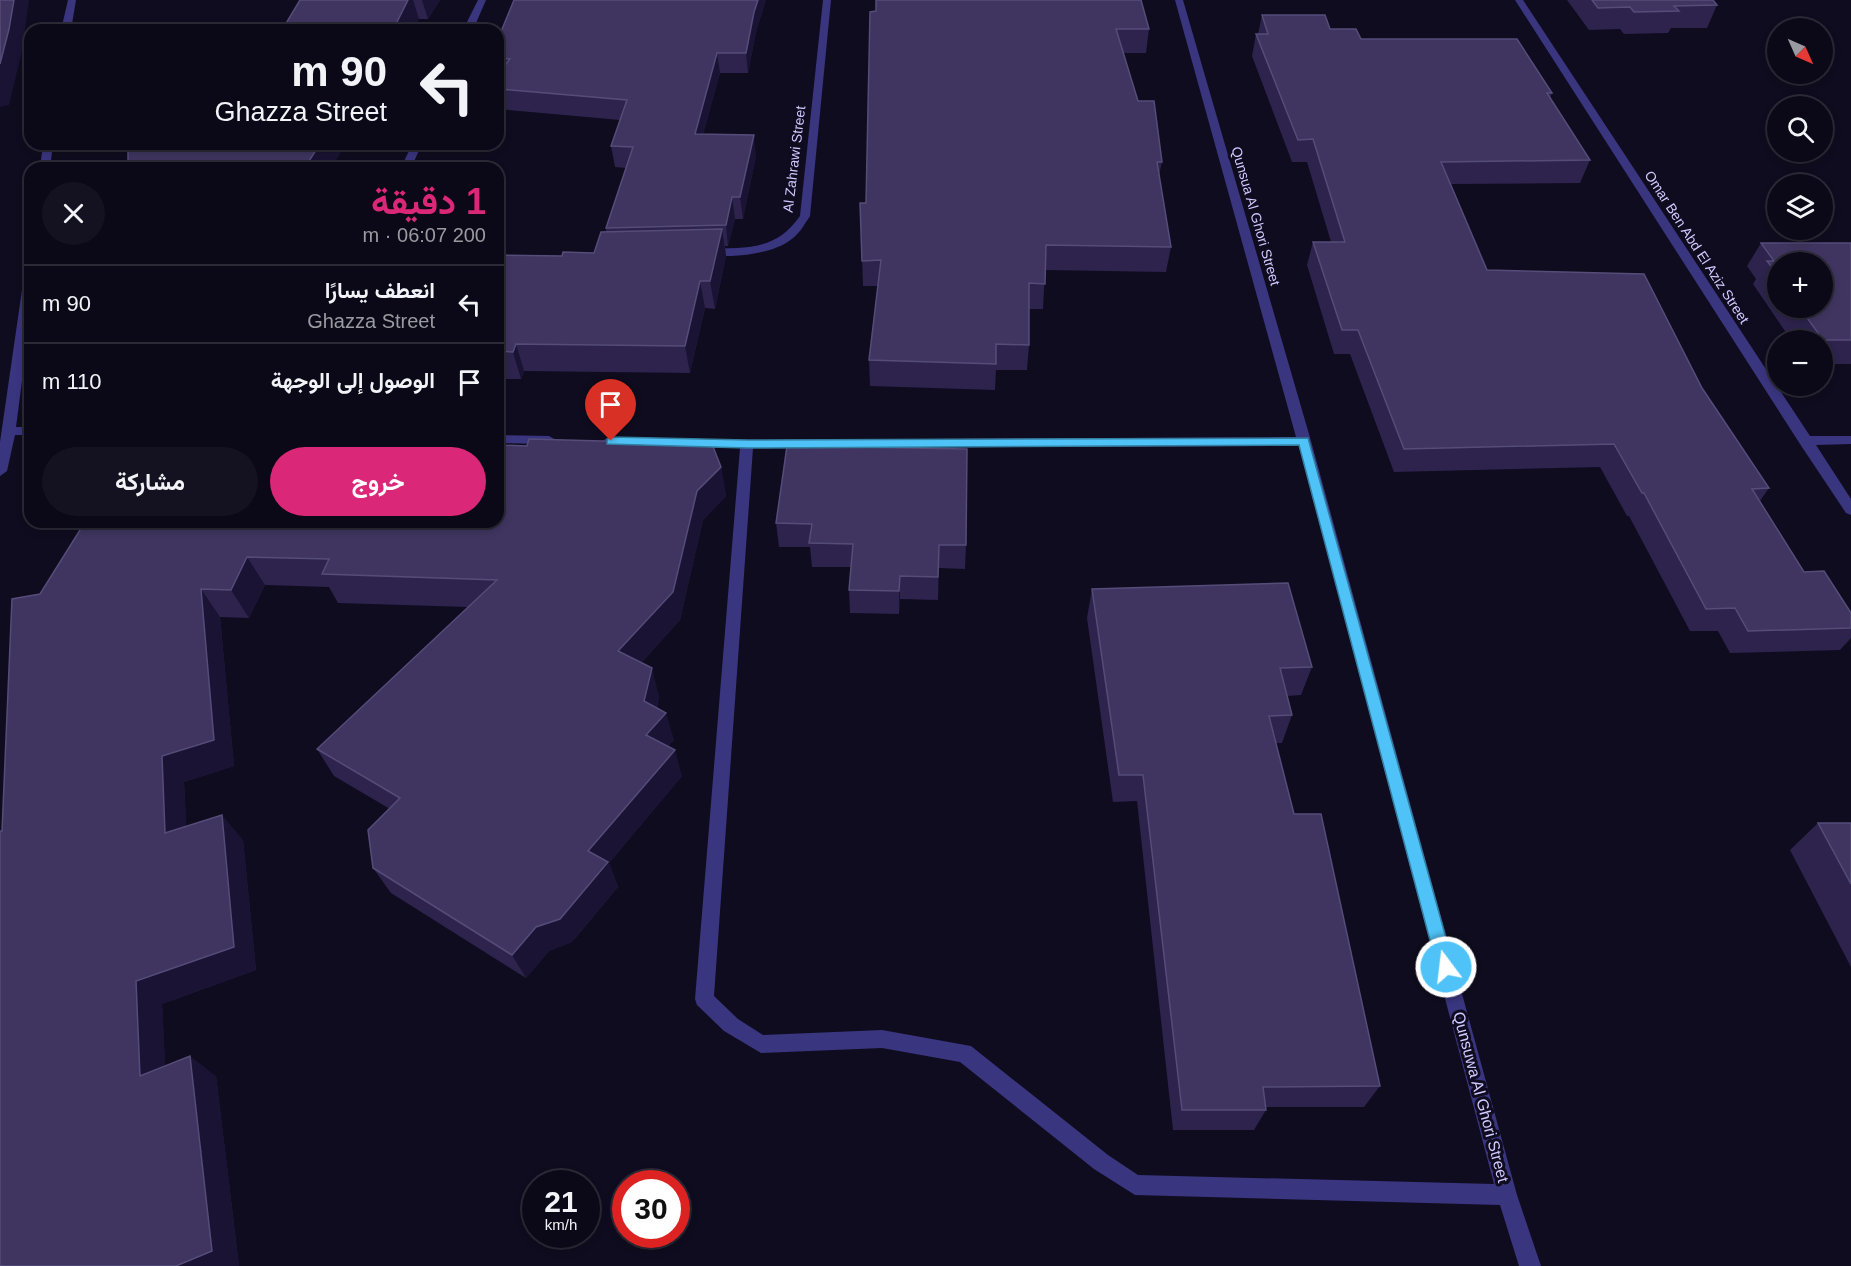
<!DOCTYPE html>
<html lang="ar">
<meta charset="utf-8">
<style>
:root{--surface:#0b0917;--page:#141220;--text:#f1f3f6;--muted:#9a9aa1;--line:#2b2a36;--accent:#db2777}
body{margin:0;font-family:Arial,Vazirmatn,sans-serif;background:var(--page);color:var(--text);direction:rtl;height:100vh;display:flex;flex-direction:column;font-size:22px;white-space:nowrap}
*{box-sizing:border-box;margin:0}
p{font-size:20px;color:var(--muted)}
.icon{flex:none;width:33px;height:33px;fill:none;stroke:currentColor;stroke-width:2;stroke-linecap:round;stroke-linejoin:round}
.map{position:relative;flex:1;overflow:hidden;direction:ltr}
.sheet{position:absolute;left:24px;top:162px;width:480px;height:366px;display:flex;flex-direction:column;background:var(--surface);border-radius:18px;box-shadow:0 3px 9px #0003,0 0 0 2px var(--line);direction:rtl}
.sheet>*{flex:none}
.hud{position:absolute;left:24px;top:24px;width:480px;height:126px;border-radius:18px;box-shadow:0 3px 9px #0003,0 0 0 2px var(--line);direction:rtl;background:#0b0917;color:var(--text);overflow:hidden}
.needle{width:39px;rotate:135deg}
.controls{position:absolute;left:1767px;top:18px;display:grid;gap:12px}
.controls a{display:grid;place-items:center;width:66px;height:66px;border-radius:50%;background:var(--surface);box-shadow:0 3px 9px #0003,0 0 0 2px var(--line);font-size:30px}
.speed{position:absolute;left:522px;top:1170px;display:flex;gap:12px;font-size:30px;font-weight:700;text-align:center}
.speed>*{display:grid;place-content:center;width:78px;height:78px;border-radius:50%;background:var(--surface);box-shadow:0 3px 9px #0003,0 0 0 2px var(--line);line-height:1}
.speed small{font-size:15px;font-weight:400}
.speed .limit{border:9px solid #d22;background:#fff;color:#111}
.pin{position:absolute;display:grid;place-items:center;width:51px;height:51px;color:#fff;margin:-62px -26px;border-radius:50% 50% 50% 0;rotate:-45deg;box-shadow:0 0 6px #0007}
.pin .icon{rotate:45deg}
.me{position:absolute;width:66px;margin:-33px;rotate:345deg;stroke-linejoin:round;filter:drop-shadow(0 0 4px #0008)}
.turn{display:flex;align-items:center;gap:21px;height:126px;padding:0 18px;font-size:27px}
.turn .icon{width:78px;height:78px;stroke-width:2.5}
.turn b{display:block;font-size:42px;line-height:51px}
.round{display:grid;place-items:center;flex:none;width:63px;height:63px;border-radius:32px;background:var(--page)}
.overview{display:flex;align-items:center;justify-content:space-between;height:102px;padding:0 18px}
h1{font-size:36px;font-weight:700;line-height:45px;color:var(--accent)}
.primary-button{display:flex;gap:12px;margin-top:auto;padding:12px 18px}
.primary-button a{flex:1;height:69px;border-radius:36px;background:var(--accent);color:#fff;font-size:24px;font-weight:700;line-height:69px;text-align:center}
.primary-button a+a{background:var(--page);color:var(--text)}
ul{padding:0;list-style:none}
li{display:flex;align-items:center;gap:18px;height:78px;padding:0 18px;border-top:2px solid var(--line)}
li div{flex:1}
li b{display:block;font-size:22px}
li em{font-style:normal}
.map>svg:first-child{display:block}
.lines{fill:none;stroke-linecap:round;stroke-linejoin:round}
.street{fill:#3a357f;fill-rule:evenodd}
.wall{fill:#2d234d;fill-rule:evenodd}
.shaded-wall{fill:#1a1333}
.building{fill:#3f3560;stroke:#564c79;stroke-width:1.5}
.route{fill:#4fc3f7;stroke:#337fa1;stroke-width:1.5}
.labels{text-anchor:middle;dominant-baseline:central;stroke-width:6;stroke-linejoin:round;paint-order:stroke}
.far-street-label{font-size:14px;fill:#d1c9ff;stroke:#0f0c1f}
.street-label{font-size:16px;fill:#d1c9ff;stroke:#0f0c1f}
</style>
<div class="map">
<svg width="1851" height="1266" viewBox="0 0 1851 1266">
<rect width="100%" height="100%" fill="#0f0c1f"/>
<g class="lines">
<g class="street">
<polygon points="68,0 76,0 71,30 61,30"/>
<polygon points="478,0 486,0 473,30 463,30"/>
<path d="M823,0H831L810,216C804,225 799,235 789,241C770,255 725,259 702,254L700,252L706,249C745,247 775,252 800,216Z"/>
<path d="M1175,0H1183L1311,441L1517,1195L1541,1266H1519L1500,1205L1135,1195L1094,1169L960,1062L882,1048L761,1053L724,1031L697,1005L695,999L740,448L609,445L602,441L609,437L747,440L1296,437ZM1299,446L1494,1184L1138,1175L1108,1155L971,1046L882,1030L763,1035L738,1019L714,996L753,448Z"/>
<polygon points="1515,0 1523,0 1810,436 1851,436 1851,444 1816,445 1851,499 1851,515 1846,513 1800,444"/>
<polygon points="43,144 53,144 50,168 40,168"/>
<polygon points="412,144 422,144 411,168 401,168"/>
<polygon points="30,273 30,320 16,427 30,427 30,435 15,435 7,471 0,476 0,442 24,276"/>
<polygon points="498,435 549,436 556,440 549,444 498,443"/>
</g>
</g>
<g class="wall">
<polygon points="300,0 440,0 428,19 419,19"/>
<polygon points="514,0 766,0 756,32 748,73 720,73 703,134 756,156 743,219 735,219 728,246 725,246 726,256 715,309 705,308 690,373 524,371 521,379 498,379 498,255 562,256 594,253 606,232 606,228 626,168 615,167 611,146 620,120 498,109 498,39"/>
<polygon points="1567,0 1713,0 1717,5 1707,28 1671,28 1668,33 1624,34 1620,29 1589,30"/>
<polygon points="876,11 1149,29 1146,53 1123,53 1138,101 1162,162 1159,175 1171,247 1166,272 1045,270 1043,309 1029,309 1029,345 1027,370 996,370 995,390 870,386 869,360 878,286 863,286 860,203 866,203"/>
<polygon points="1262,15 1330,29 1361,39 1552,93 1550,98 1590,160 1580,183 1451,184 1487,270 1702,388 1769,488 1760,501 1804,572 1851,613 1851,638 1840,650 1730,653 1718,631 1690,631 1629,516 1627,516 1600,467 1394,472 1350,354 1334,354 1307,265 1313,242 1331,242 1307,162 1292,162 1252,56 1256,34 1258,34"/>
<path d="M1761,243H1851V364H1822V340H1791L1753,284L1756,279L1747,266ZM1778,262L1822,308H1778Z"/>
<polygon points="787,446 966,545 965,569 939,568 938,600 900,599 899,614 850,613 849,590 851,567 812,567 810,547 779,547 776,523"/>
<polygon points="721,467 726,496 703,520 680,620 641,663 659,696 657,708 674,740 668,746 682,776 609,863 618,887 572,942 549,951 526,978 391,893 373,868 390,809 334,776 317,749 468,607 338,603 329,587 265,585 249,618 220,617 234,766 184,782 186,826 243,840 256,970 162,1004 165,1066 216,1076 239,1266 2,831 12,599"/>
<polygon points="1092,589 1312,667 1301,695 1287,696 1292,715 1282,743 1276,743 1294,814 1380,1086 1364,1107 1266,1107 1266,1110 1254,1130 1173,1130 1137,801 1113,802 1087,618"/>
<polygon points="1818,823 1851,823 1851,967 1790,850"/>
</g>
<g class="shaded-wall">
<polygon points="14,0 29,0 22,51 9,105 0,107 0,64"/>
<polygon points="408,0 413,0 419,19 414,30 393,30"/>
<polygon points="422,0 440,0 428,19"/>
<polygon points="758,0 766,0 756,32 748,73 746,53 754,12"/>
<polygon points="717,53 720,73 698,155 695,134"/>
<polygon points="754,135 756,156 743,219 740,197"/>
<polygon points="320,144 346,144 333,165 334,168 309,168 307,164"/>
<polygon points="732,197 735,219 728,246 726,225"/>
<polygon points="722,229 726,256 715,309 710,281"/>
<polygon points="700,281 705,308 690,373 685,346"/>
<polygon points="516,344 524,371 521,379 513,352"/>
<polygon points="721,467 726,496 703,520 680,620 626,679 618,651 697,491"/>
<polygon points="939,545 939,568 938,600 938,577"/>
<polygon points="247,557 265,585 249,618 231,590"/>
<polygon points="900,576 900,599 899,614 899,591"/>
<polygon points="201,589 220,617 234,766 184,782 188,859 165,833 162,756"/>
<polygon points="652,668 659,696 652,728 644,701"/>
<polygon points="666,713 674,740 655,761 646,735"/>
<polygon points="675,750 682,776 609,863 618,887 572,942 549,951 526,978 512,955 588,851"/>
<polygon points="222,815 243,840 256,970 162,1004 167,1096 140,1076 136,981"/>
<polygon points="190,1056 216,1076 239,1266 176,1266"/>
</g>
<g class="building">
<polygon points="0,0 14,0 9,29 0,64"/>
<polygon points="300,0 408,0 393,30 282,30"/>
<polygon points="514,0 758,0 754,12 746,53 717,53 695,134 754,135 740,197 732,197 726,225 606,228 633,147 611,146 627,100 498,89 498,74 510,59 498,58 498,39"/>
<polygon points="876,0 1141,0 1149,29 1116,29 1138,101 1154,101 1162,162 1157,162 1171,247 1046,245 1045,284 1029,283 1029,345 996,344 996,364 869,360 881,260 862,261 860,203 866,203 870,12 876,11"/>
<polygon points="1592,0 1713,0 1717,5 1674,6 1679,11 1634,12 1630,7 1598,8"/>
<polygon points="1262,15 1325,15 1330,29 1356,29 1361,39 1517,39 1552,93 1547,93 1590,160 1441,162 1487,270 1644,274 1702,388 1769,488 1752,489 1804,572 1824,571 1851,613 1851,628 1748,631 1735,608 1706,609 1644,493 1642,493 1614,444 1404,449 1358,330 1342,330 1313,242 1345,242 1313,139 1298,140 1256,34 1268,34"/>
<polygon points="128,144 320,144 307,164 333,164 330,168 95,168 95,167 128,165"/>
<polygon points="722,229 710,281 700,281 685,346 516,344 513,352 498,351 498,255 562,256 563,252 594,253 601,232"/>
<polygon points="1761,243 1851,243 1851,340 1823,340 1800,308 1822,308 1822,262 1778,262 1778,275 1767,261 1774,261"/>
<polygon points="529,439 712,444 721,467 697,491 673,592 618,651 652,668 644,701 666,713 646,735 675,750 588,851 608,862 560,919 536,927 512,955 373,868 368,830 400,798 317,749 497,580 322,574 329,559 247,557 231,590 201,589 214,740 162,756 165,833 222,815 234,947 136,981 140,1076 190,1056 212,1251 176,1266 0,1266 0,831 2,831 12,599 40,594 85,522 498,522 498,445 527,446"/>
<polygon points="787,446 967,449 966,545 939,545 938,577 900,576 899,591 849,590 853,544 809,543 812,524 776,523"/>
<polygon points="1288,583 1312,667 1280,668 1292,715 1269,716 1294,814 1321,814 1380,1086 1263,1087 1266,1110 1182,1110 1143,775 1119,775 1092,589"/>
<polygon points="1818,823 1851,823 1851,884"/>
</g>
<polygon class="route" points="611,437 747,440 1308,438 1454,967 1452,972 1446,974 1440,972 1437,967 1299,445 747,448 607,444 607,439"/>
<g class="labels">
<g class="far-street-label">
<text transform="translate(794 159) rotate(-83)">Al Zahrawi Street</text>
<text transform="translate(1256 216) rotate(74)">Qunsua Al Ghori Street</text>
<text transform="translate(1697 247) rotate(57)">Omar Ben Abd El Aziz Street</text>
</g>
<g class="street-label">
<text transform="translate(1481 1097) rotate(75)">Qunsuwa Al Ghori Street</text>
</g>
</g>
</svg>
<div class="controls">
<a><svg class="needle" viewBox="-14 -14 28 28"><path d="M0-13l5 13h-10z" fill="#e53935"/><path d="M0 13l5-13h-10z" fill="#9a9aa1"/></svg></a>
<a><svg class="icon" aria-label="search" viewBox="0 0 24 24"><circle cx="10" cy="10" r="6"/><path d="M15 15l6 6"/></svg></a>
<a><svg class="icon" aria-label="layers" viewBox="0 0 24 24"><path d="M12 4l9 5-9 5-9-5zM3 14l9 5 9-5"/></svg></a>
<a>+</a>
<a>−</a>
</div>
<div class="speed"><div>21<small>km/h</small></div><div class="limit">30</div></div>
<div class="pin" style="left:611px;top:441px;background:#d93025"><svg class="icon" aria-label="arrive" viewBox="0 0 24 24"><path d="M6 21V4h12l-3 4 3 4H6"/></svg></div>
<svg class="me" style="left:1446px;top:967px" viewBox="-20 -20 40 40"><circle r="17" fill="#4fc3f7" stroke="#fff" stroke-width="3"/><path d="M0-11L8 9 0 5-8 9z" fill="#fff"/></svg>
<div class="hud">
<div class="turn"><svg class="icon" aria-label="left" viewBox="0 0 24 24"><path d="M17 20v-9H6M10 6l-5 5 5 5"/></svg><div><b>90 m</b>Ghazza Street</div></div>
</div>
<section class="sheet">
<div class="overview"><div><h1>1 دقيقة</h1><p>200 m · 06:07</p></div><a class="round"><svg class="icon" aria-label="close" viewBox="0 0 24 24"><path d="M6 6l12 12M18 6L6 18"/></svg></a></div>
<ul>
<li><svg class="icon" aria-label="left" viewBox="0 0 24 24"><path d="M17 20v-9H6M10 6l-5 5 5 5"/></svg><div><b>انعطف يسارًا</b><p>Ghazza Street</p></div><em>90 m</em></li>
<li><svg class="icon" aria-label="arrive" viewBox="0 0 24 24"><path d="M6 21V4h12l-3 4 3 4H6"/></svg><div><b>الوصول إلى الوجهة</b></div><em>110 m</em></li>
</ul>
<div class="primary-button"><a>خروج</a><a>مشاركة</a></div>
</section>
</div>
